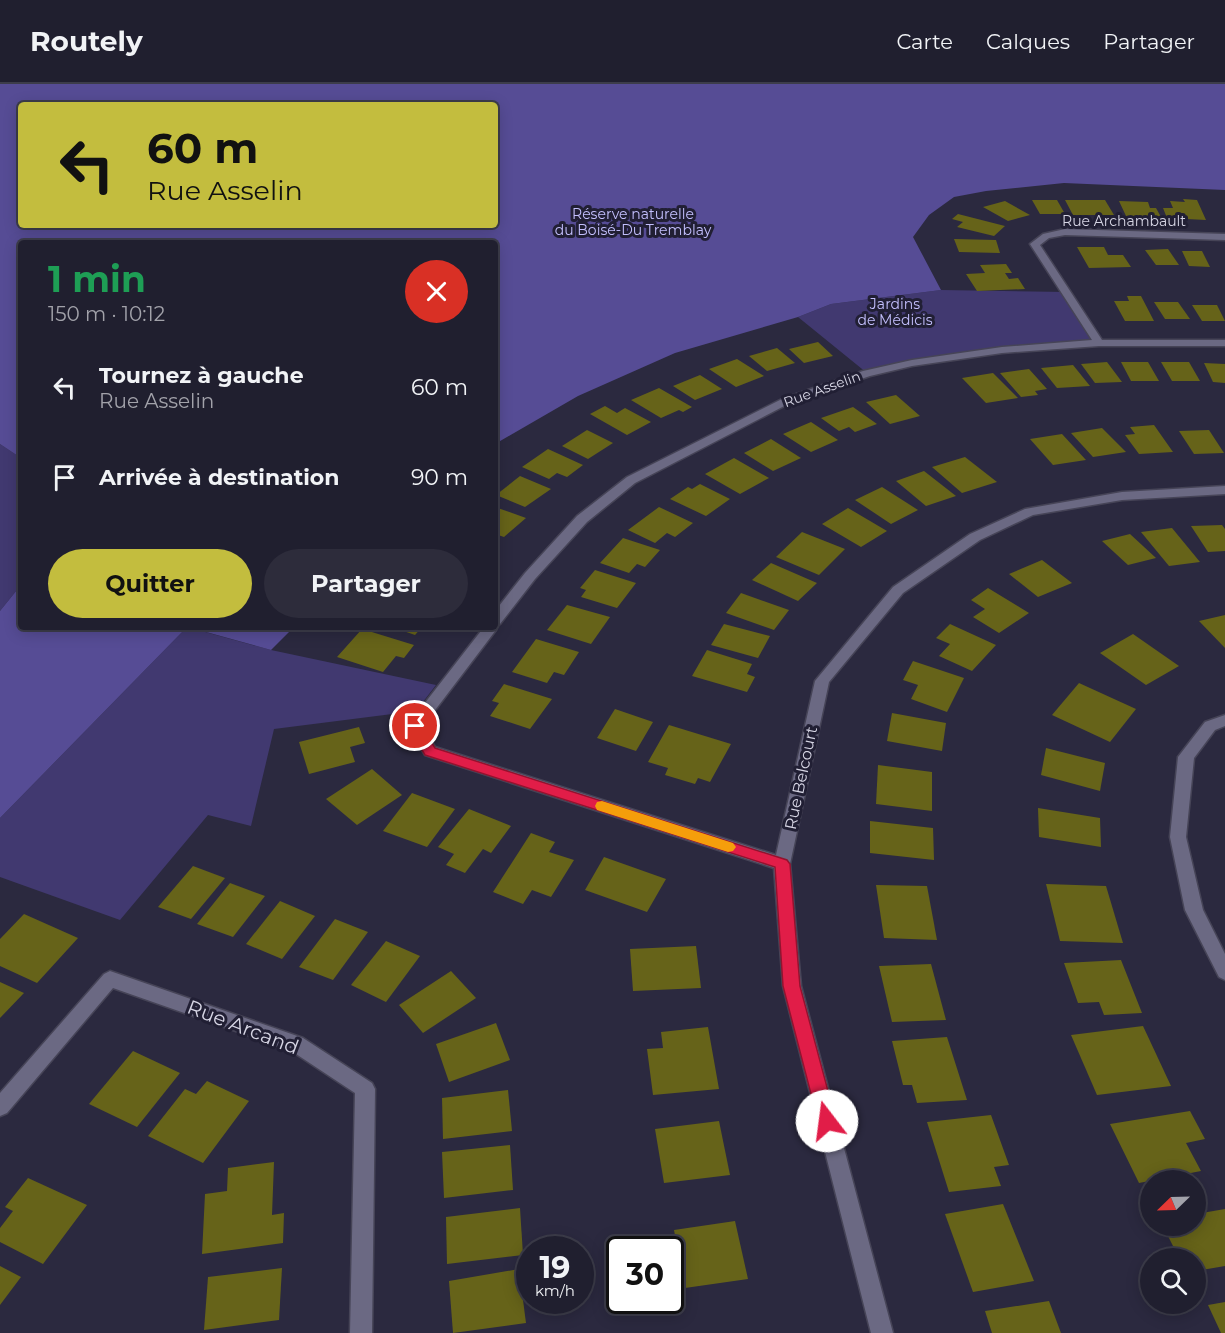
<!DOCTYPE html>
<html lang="fr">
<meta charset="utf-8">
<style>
:root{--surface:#201f2f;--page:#2d2c3b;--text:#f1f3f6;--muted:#a2a2aa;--line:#3d3d4b;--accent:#c3bd3e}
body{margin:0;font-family:Montserrat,sans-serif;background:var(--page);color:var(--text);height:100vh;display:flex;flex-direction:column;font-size:22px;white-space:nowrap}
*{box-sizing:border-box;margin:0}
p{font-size:20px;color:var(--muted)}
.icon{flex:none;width:33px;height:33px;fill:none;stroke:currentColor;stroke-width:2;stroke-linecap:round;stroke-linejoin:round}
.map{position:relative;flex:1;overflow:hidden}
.details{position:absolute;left:18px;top:156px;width:480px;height:390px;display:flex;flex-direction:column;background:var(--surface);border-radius:6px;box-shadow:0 3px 15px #0003,0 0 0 2px var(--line)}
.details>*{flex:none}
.top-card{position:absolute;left:18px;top:18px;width:480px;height:126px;border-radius:6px;box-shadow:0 3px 15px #0003,0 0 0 2px var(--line);background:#c3bd3e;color:#111;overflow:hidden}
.needle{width:39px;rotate:247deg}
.tools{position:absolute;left:1140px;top:1086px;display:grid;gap:12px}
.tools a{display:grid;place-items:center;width:66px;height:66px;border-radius:50%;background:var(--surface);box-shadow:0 3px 15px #0003,0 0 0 2px var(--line);font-size:30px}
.speed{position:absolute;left:516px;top:1152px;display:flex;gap:12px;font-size:30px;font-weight:700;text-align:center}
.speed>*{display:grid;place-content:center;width:78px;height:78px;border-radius:50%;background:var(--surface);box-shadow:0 3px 15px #0003,0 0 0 2px var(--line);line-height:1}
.speed small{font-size:15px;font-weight:400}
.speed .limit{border:3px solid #111;border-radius:9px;background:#fff;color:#111}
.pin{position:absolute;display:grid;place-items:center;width:51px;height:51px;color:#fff;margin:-26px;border:3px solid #fff;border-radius:50%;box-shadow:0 2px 6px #0007}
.me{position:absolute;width:66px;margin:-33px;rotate:345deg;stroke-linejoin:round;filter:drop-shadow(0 0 4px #0008)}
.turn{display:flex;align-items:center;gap:21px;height:126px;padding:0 30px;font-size:27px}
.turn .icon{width:78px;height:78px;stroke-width:2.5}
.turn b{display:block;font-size:42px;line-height:51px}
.round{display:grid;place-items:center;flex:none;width:63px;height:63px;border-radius:32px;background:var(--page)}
.headline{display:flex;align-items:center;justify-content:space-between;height:102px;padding:0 30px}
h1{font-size:36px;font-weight:700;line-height:45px;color:#1e9e55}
.primary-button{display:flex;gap:12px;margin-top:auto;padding:12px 30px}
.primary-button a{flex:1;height:69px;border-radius:36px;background:var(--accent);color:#111;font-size:24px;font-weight:700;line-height:69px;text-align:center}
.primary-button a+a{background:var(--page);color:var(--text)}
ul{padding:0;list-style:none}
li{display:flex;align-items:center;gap:18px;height:90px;padding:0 30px}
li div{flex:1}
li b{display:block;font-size:22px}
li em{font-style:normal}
header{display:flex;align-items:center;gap:36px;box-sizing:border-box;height:84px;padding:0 30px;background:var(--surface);border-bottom:2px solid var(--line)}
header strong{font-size:28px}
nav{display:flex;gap:33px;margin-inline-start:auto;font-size:21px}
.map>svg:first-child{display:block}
.green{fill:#413970}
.forest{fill:#564c95;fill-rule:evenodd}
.building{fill:#666319}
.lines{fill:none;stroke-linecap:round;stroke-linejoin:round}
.minor-casing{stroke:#464457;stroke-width:3}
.minor{fill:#6b6983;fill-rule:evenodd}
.route{fill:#e11d48;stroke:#92132f;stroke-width:1.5}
.slow{fill:#f59e0b}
.labels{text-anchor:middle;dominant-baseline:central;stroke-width:6;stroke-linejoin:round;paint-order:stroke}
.far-park-label{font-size:14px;fill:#c3bffd;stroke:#211f34}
.far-street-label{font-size:14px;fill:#d6d5e4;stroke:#211f34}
.street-label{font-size:16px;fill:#d6d5e4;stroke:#211f34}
.near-street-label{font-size:20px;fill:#d6d5e4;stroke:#211f34}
</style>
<header>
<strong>Routely</strong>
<nav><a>Carte</a><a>Calques</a><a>Partager</a></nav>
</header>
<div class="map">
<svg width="1225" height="1249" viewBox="0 0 1225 1249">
<rect width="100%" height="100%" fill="#2b293f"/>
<g class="green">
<polygon points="941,206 1066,208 1099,259 1002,266 867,289 798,233 831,220"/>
<polygon points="0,360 21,374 21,501 0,527"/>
<polygon points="187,543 271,566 436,601 416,627 274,645 251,742 208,731 120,836 0,793 0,734"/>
</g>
<g class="forest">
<path d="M0,0H1225V106L1064,99L986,107L954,113L929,131L913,153L941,206L831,220L798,233L675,269L578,312L495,360V159H21V374L0,360ZM21,21H495V141H21Z"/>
<polygon points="21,501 21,543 187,543 0,734 0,527"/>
<polygon points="188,543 294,543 271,566"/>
</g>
<g class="building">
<polygon points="1183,115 1197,116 1206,136 1167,134 1163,124 1173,124 1170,117 1185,118"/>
<polygon points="1032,116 1057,116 1065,130 1040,130"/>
<polygon points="1065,116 1105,116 1114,131 1073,131"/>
<polygon points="1005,117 1030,131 1008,137 983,123"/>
<polygon points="1119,117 1148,118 1150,124 1156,124 1161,133 1126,132"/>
<polygon points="958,130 1005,142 994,152 957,143 963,138 952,135"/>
<polygon points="954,155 996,156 1000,169 959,168"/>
<polygon points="1077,163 1104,163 1108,171 1123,171 1131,183 1089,184"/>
<polygon points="1168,165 1179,181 1156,181 1145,166"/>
<polygon points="1182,167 1202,167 1210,183 1189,182"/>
<polygon points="1006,180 1012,189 1005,189 1009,195 1018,194 1025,205 977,207 966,190 985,189 980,181"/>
<polygon points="1127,212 1141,212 1154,237 1125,237 1114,217 1129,217"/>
<polygon points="1154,218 1178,218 1190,235 1165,235"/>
<polygon points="1192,221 1217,221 1225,237 1202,237"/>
<polygon points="818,258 833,272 804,279 789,265"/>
<polygon points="777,264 795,279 767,287 749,272"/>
<polygon points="737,275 764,292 736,303 709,285"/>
<polygon points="1107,278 1122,298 1095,299 1081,280"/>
<polygon points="1121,278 1148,278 1159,297 1131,297"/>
<polygon points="1161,278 1189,278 1200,297 1172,297"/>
<polygon points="1204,279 1225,280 1225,299 1213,298"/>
<polygon points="1073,281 1090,302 1057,304 1041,284"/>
<polygon points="1029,285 1047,305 1035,307 1038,311 1021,313 1000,289"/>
<polygon points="993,289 1018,314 986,319 962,294"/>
<polygon points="700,291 722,305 695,316 673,302"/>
<polygon points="659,304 692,323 683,328 679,326 661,334 631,316"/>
<polygon points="896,311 920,332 890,340 866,318"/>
<polygon points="605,322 617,329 625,324 651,338 627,351 590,330"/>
<polygon points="853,323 877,340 855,348 849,343 839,347 821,334"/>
<polygon points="811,338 838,356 811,368 783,350"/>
<polygon points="1154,341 1173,368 1139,370 1125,351 1135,350 1130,343"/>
<polygon points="1102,344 1126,368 1093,373 1071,349"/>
<polygon points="587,346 613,359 588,375 562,362"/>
<polygon points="1209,346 1224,369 1194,370 1179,347"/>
<polygon points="1062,350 1086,376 1053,381 1030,355"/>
<polygon points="771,355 801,374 773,387 744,369"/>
<polygon points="548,365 583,381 567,393 557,389 549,395 522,383"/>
<polygon points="965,373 997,398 962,409 932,383"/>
<polygon points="734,374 769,394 740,410 705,390"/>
<polygon points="924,387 956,412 926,422 896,397"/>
<polygon points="520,392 551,405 525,423 496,411"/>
<polygon points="700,400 730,415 706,432 670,415 688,403 692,405"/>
<polygon points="882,403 918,426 891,440 855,416"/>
<polygon points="495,423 526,434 504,453 495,450"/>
<polygon points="659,423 693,439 675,453 667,449 655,459 628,446"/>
<polygon points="848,424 887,447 861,463 822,440"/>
<polygon points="1222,441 1225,445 1225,467 1208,468 1191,442"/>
<polygon points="1172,444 1200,478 1169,482 1141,448"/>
<polygon points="802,448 845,465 819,491 776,473"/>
<polygon points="1130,450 1156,474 1128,481 1102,457"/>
<polygon points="623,454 660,466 645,483 637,480 629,489 600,479"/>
<polygon points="1042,476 1072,499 1038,513 1009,490"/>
<polygon points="771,479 817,499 798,517 752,496"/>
<polygon points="595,486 636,499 617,524 581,513 586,506 580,504"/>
<polygon points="988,504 1029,529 999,549 973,533 985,525 971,516"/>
<polygon points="741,509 789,526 774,546 726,529"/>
<polygon points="567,521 610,533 591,560 547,546"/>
<polygon points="1225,531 1225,564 1199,537"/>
<polygon points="724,540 770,552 758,574 711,561"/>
<polygon points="950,540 996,561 972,587 939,572 950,560 936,554"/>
<polygon points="392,543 422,543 415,551"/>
<polygon points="362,545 414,561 404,574 396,572 383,588 337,573"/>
<polygon points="1133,550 1179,582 1146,601 1100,569"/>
<polygon points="536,555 579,568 564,591 554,588 547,599 512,588"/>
<polygon points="707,566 752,580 747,590 755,593 747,608 692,592"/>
<polygon points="913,577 964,594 947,628 911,615 918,601 903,596"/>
<polygon points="1079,599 1136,625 1110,658 1052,631"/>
<polygon points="504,600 552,615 530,645 490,632 499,619 492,617"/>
<polygon points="615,625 653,638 636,667 597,654"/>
<polygon points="892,629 946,639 942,667 887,657"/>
<polygon points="669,641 731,660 710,698 698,694 695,700 665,691 668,684 648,678"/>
<polygon points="359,643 365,659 350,663 355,678 309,690 299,658"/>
<polygon points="1046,664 1105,679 1100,707 1041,691"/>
<polygon points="878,681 932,688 932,727 876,720"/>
<polygon points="372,685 402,711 357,741 326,715"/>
<polygon points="412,709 455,725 427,763 383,747"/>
<polygon points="1038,724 1100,734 1101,763 1039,753"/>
<polygon points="469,725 511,742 491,769 483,765 465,789 446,781 454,770 438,763"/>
<polygon points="870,737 933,744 934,776 870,769"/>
<polygon points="531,749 555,758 549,768 574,776 551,813 532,806 523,820 493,808"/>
<polygon points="604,773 666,795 647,828 585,806"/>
<polygon points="193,782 225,794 191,835 158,823"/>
<polygon points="230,799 265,812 233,853 197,840"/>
<polygon points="1046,800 1106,802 1123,859 1060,857"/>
<polygon points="876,801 927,802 937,856 884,854"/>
<polygon points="280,817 315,832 282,875 246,860"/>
<polygon points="24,830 78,854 37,899 0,882 0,855"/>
<polygon points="335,835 368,848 333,896 299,883"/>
<polygon points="386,857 420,872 386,918 351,901"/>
<polygon points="696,862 701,904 633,907 630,865"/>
<polygon points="1121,876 1142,929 1104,931 1099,918 1078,919 1064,879"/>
<polygon points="931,880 946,936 892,938 879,882"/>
<polygon points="451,887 476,914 423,949 399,921"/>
<polygon points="0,898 24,909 0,934"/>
<polygon points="496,939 510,976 449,998 436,960"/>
<polygon points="1143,942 1171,1002 1097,1011 1071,951"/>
<polygon points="708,943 719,1005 653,1011 647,965 663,964 661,948"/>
<polygon points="947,953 967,1016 917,1019 912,1001 903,1001 892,957"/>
<polygon points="133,967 180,989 137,1043 89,1020"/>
<polygon points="207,997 249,1017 203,1079 148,1052 185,1005 196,1010"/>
<polygon points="508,1006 512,1047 443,1055 442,1014"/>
<polygon points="1190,1027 1205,1055 1186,1059 1201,1087 1139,1099 1110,1040"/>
<polygon points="991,1031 1009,1081 994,1083 1001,1102 949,1108 927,1038"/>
<polygon points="719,1037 730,1091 664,1099 655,1045"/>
<polygon points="510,1061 513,1106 444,1114 442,1068"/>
<polygon points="274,1078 272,1131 284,1129 283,1159 202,1170 205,1110 227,1107 228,1084"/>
<polygon points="28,1094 87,1121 43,1180 0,1158 0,1144 13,1127 5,1123"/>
<polygon points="1003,1120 1034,1197 973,1208 945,1130"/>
<polygon points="520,1124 523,1171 447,1180 446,1133"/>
<polygon points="1225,1125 1225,1182 1196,1187 1196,1174 1179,1174 1163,1142 1196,1142 1196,1130"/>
<polygon points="735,1137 748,1195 685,1204 674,1146"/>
<polygon points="0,1182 21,1193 0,1221"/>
<polygon points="282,1184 279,1236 204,1246 208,1193"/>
<polygon points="519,1185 526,1239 453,1249 449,1197"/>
<polygon points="1049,1217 1061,1249 992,1249 985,1227"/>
<polygon points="1225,1218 1225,1249 1221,1249 1208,1221"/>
</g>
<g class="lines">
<g class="minor-casing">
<g id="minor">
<polygon points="1065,145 1225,150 1225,156 1065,151 1049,154 1040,161 1102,256 1225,256 1225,262 1099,262 1002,269 912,282 870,292 790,319 635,399 587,438 535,495 500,540 497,541 496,546 423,642 435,663 776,771 815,597 893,503 970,450 1025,425 1122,408 1225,402 1225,410 1122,416 1033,431 980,456 903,509 829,598 790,780 801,902 893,1249 871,1249 783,902 774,784 425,671 407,642 484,543 495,543 495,527 525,489 577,432 627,393 782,315 863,287 912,276 1002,263 1092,256 1030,160 1043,150"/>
<polygon points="1225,631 1225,642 1215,646 1194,674 1186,753 1203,826 1225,870 1225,896 1219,893 1185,826 1170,753 1178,673 1205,638"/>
<polygon points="110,887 303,954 372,999 375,1005 372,1249 350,1249 355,1009 290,966 113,904 7,1029 0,1032 0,1009 104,890"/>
</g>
</g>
<use href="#minor" class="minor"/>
</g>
<polygon class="route" points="415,637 420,639 435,664 787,776 790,780 800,902 836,1037 833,1043 827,1045 821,1043 818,1037 783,902 775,783 425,671 408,642"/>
<polygon class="slow" points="602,717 733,759 736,763 733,767 728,768 597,726 595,722 597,718"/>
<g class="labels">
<g class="far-park-label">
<text x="633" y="130">Réserve naturelle<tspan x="633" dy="16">du Boisé-Du Tremblay</tspan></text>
<text x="895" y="220">Jardins<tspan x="895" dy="16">de Médicis</tspan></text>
</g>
<g class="far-street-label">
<text x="1124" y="137">Rue Archambault</text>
<text transform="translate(822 305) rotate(-20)">Rue Asselin</text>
</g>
<g class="street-label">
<text transform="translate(801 694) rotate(-78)">Rue Belcourt</text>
</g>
<g class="near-street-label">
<text transform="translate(243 943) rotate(21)">Rue Arcand</text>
</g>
</g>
</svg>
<div class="tools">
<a><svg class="needle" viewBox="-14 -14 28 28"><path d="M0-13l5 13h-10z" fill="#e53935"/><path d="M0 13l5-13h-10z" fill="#a2a2aa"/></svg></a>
<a><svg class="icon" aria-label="search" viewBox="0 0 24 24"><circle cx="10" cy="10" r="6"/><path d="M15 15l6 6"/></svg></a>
</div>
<div class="speed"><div>19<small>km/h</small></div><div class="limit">30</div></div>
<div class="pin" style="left:415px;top:642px;background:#d93025"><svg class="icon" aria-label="arrive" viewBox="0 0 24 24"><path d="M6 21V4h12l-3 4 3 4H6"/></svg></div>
<svg class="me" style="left:827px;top:1037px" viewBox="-20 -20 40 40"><circle r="19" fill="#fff"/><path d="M0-13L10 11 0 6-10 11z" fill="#e11d48"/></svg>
<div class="top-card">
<div class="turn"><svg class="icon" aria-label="left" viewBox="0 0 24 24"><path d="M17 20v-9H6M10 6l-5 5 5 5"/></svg><div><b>60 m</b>Rue Asselin</div></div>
</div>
<section class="details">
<div class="headline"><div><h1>1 min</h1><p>150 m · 10:12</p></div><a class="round" style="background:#d93025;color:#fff"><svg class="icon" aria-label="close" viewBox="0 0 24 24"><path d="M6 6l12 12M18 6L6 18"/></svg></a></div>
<ul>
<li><svg class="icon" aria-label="left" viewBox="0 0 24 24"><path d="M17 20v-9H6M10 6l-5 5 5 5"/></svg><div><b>Tournez à gauche</b><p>Rue Asselin</p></div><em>60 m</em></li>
<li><svg class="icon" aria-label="arrive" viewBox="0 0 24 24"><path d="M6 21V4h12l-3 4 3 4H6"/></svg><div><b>Arrivée à destination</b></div><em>90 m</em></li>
</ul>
<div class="primary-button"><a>Quitter</a><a>Partager</a></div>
</section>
</div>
